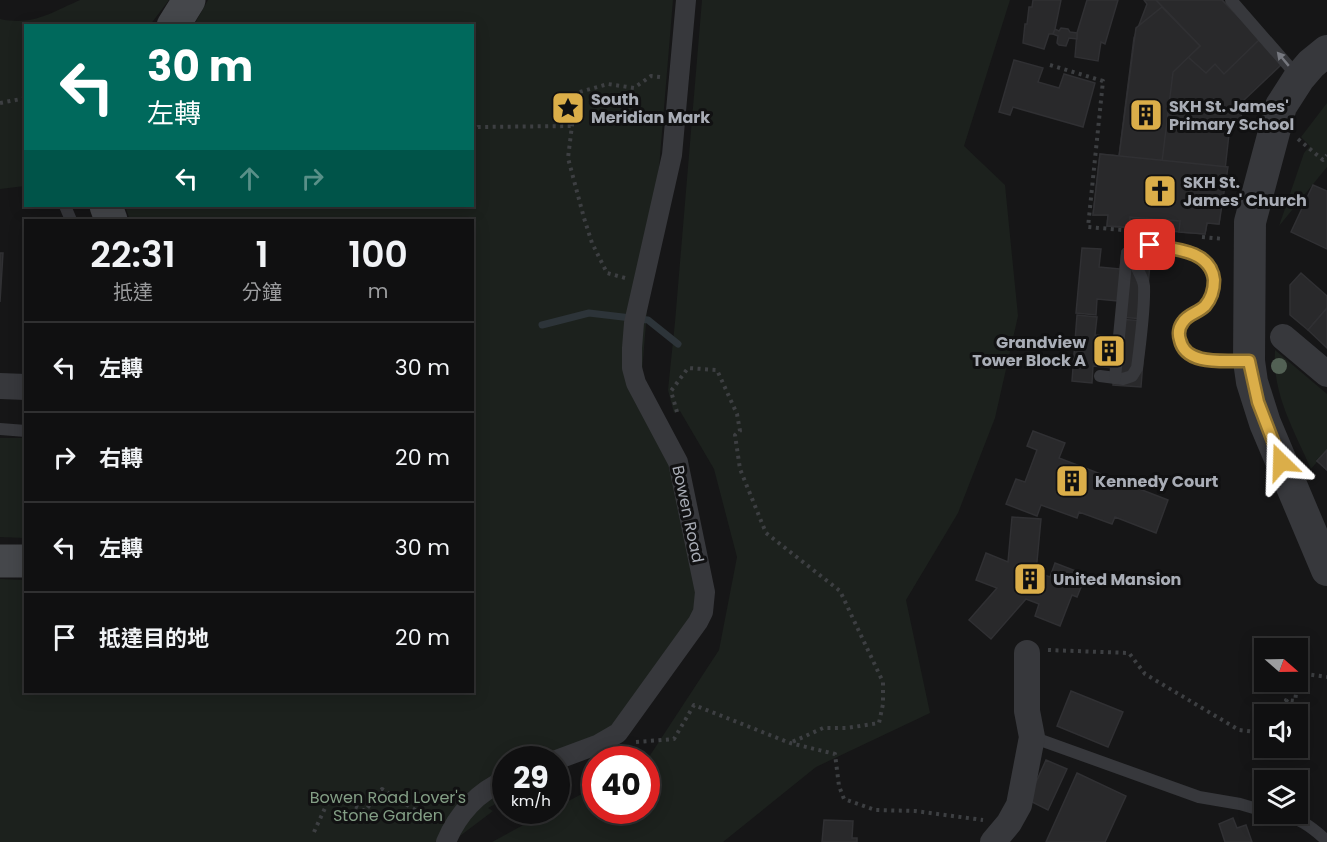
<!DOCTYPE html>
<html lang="zh-TW">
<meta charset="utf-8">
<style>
:root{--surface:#101011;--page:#1e1e1f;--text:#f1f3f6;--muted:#9c9d9f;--line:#303031}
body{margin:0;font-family:Poppins,"Noto Sans TC",sans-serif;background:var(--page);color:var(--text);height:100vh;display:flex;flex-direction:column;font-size:22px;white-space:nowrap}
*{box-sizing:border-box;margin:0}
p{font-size:20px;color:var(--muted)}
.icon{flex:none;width:33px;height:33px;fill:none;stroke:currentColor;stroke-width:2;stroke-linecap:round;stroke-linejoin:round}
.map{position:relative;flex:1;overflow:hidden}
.details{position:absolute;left:24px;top:219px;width:450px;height:474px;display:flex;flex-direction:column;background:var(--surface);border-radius:0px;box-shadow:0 3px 15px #0003,0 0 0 2px var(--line)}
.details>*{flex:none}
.hud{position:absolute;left:24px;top:24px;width:450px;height:183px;border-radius:0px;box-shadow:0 3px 15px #0003,0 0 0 2px var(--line);background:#00695c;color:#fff;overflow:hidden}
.needle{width:39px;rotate:110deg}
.tools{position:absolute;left:1254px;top:638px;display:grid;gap:12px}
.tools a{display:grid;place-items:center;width:54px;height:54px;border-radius:0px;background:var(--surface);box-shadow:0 3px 15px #0003,0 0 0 2px var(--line);font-size:30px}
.speed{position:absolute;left:492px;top:746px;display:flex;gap:12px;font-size:30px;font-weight:700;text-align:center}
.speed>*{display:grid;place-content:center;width:78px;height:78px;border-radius:50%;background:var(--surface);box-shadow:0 3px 15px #0003,0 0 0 2px var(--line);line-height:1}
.speed small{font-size:15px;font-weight:400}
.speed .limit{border:9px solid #d22;background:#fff;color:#111}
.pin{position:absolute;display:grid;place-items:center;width:51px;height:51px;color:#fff;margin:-26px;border-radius:12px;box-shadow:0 3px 9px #0006}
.me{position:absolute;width:66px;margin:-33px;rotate:338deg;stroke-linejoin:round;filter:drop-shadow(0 0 4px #0008)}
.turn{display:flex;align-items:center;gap:21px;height:126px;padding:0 24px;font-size:27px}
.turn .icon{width:78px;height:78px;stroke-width:2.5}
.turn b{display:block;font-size:42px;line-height:51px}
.lanes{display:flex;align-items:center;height:57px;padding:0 24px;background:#0003;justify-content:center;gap:30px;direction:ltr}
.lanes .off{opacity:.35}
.eta{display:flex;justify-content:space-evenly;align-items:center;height:102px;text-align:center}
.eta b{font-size:36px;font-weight:600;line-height:42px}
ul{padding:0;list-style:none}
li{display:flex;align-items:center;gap:18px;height:90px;padding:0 24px;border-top:2px solid var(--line)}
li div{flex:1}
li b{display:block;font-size:22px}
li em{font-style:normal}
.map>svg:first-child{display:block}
.green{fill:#1c211d}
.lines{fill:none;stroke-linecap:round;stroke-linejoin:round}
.stream{stroke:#2d3439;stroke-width:7}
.building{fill:#29292b;stroke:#303033;stroke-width:1.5}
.path{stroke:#3d3f42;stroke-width:4;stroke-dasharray:3 4.5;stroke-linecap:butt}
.service{stroke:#37383c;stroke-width:12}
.pedestrian{stroke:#37383c;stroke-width:20}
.minor{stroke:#37383c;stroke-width:26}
.tertiary{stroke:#37383c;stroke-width:32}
.secondary{stroke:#45474b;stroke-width:33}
.tree{fill:#526154}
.oneway{fill:#76787f}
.route-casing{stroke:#8e712f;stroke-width:15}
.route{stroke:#dbae49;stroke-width:10}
.labels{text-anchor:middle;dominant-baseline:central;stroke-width:6;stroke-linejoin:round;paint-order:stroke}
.poi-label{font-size:16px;font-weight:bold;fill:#a9adb6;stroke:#111112;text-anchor:start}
.street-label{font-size:16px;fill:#a9adb6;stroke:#111112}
.park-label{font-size:16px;fill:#839e85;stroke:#111112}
</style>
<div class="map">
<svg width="1327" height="842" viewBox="0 0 1327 842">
<rect width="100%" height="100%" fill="#161617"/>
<g class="green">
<path d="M80,0H169L150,25L26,26L25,186L0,189V19C33,26 50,13 80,0Z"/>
<polygon points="208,0 673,0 641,384 706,560 691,638 630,733 557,772 556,759 506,759 505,799 488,808 493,811 452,842 0,842 0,579 25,580 26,692 472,692 472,220 130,220 125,206 472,206 472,26 194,25"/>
<polygon points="702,0 1010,0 964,146 1005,185 1018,316 995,418 958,513 906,600 930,713 816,767 723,842 492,842 551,810 556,810 557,807 595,787 596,810 646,810 647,760 719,650 737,557 714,469 680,411 674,413 668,390 675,322"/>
<polygon points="1327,103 1327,167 1279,226 1304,153 1310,146 1301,137"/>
<path d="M1275,350L1327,394V450L1311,469C1294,430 1272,394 1275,350Z"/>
<polygon points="0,438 25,438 25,538 0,537"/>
</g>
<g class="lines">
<polyline class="stream" points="542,325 589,313 648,320 678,344"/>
</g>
<g class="building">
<polygon points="1033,0 1061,0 1055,29 1053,34 1049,34 1044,49 1023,43 1025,24 1027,24 1029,7 1032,7"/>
<polygon points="1087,0 1118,0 1105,44 1101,42 1098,61 1075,57 1077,33"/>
<polygon points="1144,0 1222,0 1283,63 1243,101 1240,127 1230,125 1219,224 1207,223 1205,234 1107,226 1108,215 1093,215 1100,154 1119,156 1134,38 1147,4"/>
<polygon points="1156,0 1222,0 1260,39 1224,74 1215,64 1206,73 1188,57 1200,46"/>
<polygon points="1162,7 1200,46 1173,72 1162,162 1119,157 1136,28"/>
<polygon points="1061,28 1068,29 1070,32 1077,33 1077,39 1069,38 1066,46 1059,45 1057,43 1058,36 1053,34 1055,29 1059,31"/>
<polygon points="1014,60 1043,68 1038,82 1059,88 1064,74 1095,83 1083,127 1013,107 1010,115 999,112"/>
<polygon points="1100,154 1228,167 1219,224 1207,223 1205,234 1179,232 1180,221 1130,217 1130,227 1107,226 1108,215 1093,215"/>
<polygon points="1313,185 1327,191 1327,249 1291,232"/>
<polygon points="1082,248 1101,249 1099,267 1120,269 1122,251 1151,253 1145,319 1117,317 1118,301 1097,299 1096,315 1076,313"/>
<polygon points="0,253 3,253 0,302"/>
<polygon points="1301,273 1327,296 1327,308 1308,330 1290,315 1290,285"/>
<polygon points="1327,308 1327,348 1308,330"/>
<polygon points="1077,315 1097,317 1095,335 1116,336 1117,319 1146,321 1141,387 1113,385 1114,368 1093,366 1092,383 1072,381"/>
<polygon points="1033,431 1065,443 1059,458 1168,500 1156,533 1115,517 1112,524 1079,512 1077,518 1041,505 1037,516 1006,504 1016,479 1025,482 1037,450 1027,446"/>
<polygon points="1327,450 1327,470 1317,461"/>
<polygon points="1327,450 1327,470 1317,461"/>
<polygon points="1012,517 1041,519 1036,572 1050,577 1055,563 1086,575 1077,597 1072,595 1060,626 1035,616 1039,604 1026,599 991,639 969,620 997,588 976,580 986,553 1008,562"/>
<polygon points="1071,691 1123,712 1108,747 1057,726"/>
<polygon points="1046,760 1067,769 1048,810 1028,800"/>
<polygon points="1077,773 1126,796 1105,842 1046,842"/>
<polygon points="1233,818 1237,828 1246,825 1252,842 1225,842 1219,824"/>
<polygon points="824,820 853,821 852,838 857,838 857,842 822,842"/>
</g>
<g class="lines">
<g class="path">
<polyline points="1050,65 1103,81 1088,227 1134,231"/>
<polyline points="0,103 26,98"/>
<polyline points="472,132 478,127 572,126"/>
<polyline points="1298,139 1323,160 1327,155"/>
<polyline points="1202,237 1224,239"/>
<polyline points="625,278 607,273 592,243 584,218 568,158 576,93 608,84 634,88 651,76 660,77"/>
<polyline points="677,412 671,391 688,368 717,370 737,414 740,431 735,435 740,469 766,533 840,591 883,682 883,704 879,723 847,728 823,728 790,743"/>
<polyline points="1048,650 1129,653 1145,674 1239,730 1264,733"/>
<polyline points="1298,724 1307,723 1286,700 1295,701 1299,673 1327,677"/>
<polyline points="636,742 674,739 694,705 790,743 835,754 839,786 844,799 875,810 915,811 983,820"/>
<polyline points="314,832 331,795 365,811 382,789 434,822"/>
</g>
<g class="service">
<polyline points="1231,0 1299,78"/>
<polyline points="65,206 71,220"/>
<path d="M1100,376L1123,379L1132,376L1137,368C1140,345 1145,308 1144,286C1143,275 1133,267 1135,255C1137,249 1143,246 1149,246C1159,245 1190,250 1198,255C1215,265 1218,288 1207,303C1200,313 1185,314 1180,327C1178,334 1179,342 1183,348C1194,364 1230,360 1248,361"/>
<polyline points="1115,378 1127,253"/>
<polyline points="0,429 26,431"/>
<polyline points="1032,737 1199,797 1240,804 1264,811"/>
<path d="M1276,813C1297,816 1312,827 1327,841"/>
</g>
<g class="pedestrian">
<polyline points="556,760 599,744 618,733 698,622 703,612 705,592 678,462 636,383 632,368 632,348 634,323 672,155 686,0"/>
<path d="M446,842C457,815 478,791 506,780"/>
</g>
<g class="minor">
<polyline points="1283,337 1327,374"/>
<polyline points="0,386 26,387"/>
<polyline points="993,842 1009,823 1019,805 1032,737 1027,711 1027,653"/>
</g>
<polyline class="tertiary" points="1327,51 1311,64 1299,78 1281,106 1250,222 1249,361 1252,382 1265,423 1327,570"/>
<g class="secondary">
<polyline points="173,26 189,0"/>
<polyline points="106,206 111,220"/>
<polyline points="0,561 26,561"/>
</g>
</g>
<circle class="tree" cx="1279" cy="366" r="8"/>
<defs><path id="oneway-solid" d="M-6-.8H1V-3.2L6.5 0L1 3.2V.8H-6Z" transform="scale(1.5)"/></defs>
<use class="oneway" href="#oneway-solid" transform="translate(1283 59) rotate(-130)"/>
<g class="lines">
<g class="route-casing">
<path id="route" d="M1150,245C1174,249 1211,250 1214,280C1214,289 1211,299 1205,306C1198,313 1188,314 1183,322C1179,327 1178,334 1180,340C1186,367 1227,360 1249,361L1258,402L1281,462"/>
</g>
<use href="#route" class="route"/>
</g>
<defs>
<g id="sight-square" transform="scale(1.725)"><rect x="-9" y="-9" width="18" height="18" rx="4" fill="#dbae49" stroke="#111112"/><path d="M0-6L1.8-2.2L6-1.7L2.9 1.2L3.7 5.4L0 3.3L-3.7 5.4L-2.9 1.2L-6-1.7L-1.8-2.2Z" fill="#111"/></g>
<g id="building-square" transform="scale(1.725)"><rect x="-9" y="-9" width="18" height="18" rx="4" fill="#dbae49" stroke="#111112"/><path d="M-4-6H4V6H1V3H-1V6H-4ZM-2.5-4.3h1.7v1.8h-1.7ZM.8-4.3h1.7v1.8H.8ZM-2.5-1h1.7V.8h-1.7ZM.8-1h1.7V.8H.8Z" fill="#111"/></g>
<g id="church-square" transform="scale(1.725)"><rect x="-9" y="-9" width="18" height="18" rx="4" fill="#dbae49" stroke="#111112"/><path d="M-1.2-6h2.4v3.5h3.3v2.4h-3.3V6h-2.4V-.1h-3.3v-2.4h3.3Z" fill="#111"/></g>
</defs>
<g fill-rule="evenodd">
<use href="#sight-square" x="568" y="108"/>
<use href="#building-square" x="1146" y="115"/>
<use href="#church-square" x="1160" y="191"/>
<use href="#building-square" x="1109" y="351"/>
<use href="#building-square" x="1072" y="481"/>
<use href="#building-square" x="1030" y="579"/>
</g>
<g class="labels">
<g class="poi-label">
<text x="591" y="99">South<tspan x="591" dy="18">Meridian Mark</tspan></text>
<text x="1169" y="106">SKH St. James'<tspan x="1169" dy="18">Primary School</tspan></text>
<text x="1183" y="182">SKH St.<tspan x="1183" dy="18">James' Church</tspan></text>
<text x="1086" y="342" text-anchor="end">Grandview<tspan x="1086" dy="18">Tower Block A</tspan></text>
<text x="1095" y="481">Kennedy Court</text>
<text x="1053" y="579">United Mansion</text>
</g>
<g class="street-label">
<text transform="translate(688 514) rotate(78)">Bowen Road</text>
</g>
<g class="park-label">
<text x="388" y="797">Bowen Road Lover's<tspan x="388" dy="18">Stone Garden</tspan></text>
</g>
</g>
</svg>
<div class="tools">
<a><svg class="needle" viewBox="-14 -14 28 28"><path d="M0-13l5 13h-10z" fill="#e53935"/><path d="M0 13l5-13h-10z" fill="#9c9d9f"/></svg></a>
<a><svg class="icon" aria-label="sound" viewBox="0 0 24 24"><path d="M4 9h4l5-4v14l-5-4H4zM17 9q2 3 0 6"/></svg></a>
<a><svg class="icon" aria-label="layers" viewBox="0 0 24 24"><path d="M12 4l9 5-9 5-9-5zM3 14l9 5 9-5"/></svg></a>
</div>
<div class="speed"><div>29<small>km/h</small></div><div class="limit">40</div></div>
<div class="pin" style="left:1150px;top:245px;background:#d93025"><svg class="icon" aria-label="arrive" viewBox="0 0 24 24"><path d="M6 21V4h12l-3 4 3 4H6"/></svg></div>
<svg class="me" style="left:1281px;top:462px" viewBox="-20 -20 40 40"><path d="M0-17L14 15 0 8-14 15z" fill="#dbae49" stroke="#fff" stroke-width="4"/></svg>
<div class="hud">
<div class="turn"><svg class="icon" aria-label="left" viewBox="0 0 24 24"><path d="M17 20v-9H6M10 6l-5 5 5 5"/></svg><div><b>30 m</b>左轉</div></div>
<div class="lanes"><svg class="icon" aria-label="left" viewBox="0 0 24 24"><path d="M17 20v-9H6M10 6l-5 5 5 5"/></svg><svg class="icon off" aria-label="ahead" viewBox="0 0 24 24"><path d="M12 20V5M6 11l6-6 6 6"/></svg><svg class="icon off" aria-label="right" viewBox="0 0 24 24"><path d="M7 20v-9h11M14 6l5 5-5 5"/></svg></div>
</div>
<section class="details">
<div class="eta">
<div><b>22:31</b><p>抵達</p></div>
<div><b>1</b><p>分鐘</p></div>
<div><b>100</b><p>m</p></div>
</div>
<ul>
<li><svg class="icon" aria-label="left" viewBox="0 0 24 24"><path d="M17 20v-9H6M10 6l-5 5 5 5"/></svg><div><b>左轉</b></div><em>30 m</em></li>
<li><svg class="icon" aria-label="right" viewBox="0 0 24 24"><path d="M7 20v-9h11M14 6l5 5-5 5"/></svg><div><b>右轉</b></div><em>20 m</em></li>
<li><svg class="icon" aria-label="left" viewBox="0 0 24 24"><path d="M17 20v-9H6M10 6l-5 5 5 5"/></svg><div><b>左轉</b></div><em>30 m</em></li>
<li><svg class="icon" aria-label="arrive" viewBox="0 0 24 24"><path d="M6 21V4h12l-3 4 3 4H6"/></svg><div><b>抵達目的地</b></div><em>20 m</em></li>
</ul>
</section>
</div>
